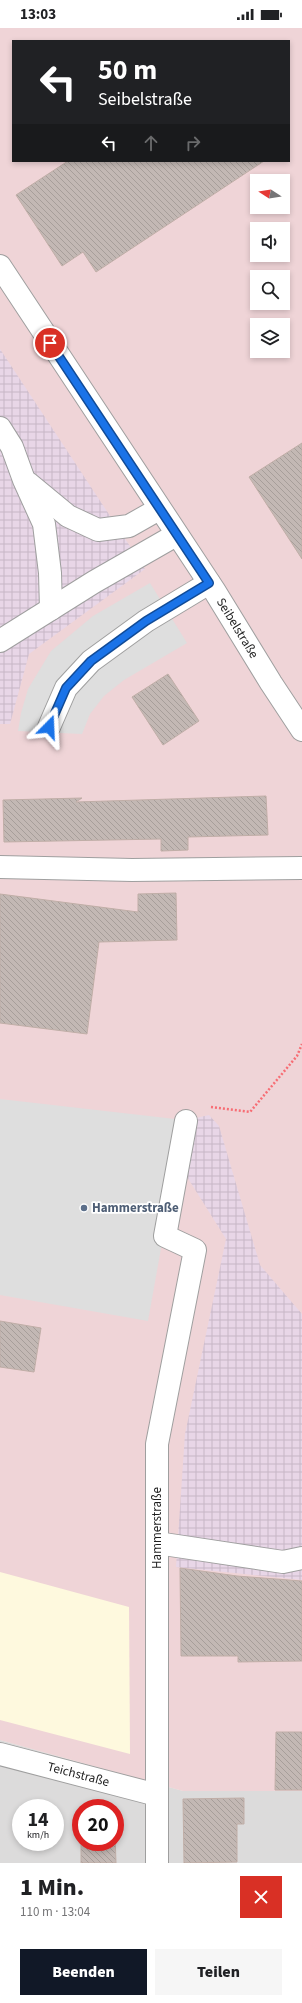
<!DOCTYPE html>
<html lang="de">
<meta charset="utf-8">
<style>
:root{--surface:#fff;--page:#f6f6f6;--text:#202124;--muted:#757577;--accent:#111827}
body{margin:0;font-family:"Source Sans 3",sans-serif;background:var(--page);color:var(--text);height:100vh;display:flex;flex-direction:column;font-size:15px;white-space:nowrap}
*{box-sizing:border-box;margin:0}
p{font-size:13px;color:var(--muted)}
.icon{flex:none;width:22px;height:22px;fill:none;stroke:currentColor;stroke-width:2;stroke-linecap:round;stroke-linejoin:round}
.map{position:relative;height:1835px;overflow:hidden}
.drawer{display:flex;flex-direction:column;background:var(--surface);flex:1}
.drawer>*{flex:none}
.hud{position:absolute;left:12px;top:12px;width:278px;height:122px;border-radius:0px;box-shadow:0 2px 6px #0003;background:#202124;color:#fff;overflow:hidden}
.needle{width:26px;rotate:282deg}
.fabs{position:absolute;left:250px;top:146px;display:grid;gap:8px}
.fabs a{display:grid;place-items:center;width:40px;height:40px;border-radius:0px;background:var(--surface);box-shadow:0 2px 6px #0003;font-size:20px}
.speed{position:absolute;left:12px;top:1771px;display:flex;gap:8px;font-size:20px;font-weight:700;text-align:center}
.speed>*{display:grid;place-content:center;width:52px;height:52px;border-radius:50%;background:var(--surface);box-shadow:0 2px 6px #0003;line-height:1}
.speed small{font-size:10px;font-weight:400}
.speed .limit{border:6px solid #d22;background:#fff;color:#111}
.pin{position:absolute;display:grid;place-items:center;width:34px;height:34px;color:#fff;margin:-17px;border:2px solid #fff;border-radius:50%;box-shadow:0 1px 4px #0007}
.me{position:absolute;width:44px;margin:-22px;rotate:21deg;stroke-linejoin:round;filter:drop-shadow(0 0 3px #0008)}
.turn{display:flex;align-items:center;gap:14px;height:84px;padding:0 20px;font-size:18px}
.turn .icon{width:52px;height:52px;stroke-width:2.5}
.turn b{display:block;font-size:28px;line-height:34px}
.lanes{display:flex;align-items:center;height:38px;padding:0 20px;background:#0003;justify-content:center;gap:20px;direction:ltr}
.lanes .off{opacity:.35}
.round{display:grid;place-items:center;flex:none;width:42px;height:42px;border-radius:0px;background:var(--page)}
.overview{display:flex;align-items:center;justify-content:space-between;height:68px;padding:0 20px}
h1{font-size:24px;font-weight:800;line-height:30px}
.action{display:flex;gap:8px;margin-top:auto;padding:8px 20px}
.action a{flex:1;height:46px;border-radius:0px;background:var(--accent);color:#fff;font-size:16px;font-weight:800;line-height:46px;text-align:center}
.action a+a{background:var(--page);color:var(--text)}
.status{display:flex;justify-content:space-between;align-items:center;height:28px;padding:0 20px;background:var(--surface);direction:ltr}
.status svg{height:11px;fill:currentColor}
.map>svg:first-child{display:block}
.residential{fill:#dcdbdb;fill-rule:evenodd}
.commercial{fill:#efd4d7;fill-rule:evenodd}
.industrial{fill:url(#industrial-grid)}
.education{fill:#fef9de}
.parking{fill:#dedede}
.building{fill:url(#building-back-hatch);stroke:#c0aea7}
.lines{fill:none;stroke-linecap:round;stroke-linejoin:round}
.minor-casing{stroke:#9f9f9f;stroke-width:24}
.path{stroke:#f76d74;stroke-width:2.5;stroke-dasharray:2 2;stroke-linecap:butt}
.minor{stroke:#fff;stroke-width:22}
.route-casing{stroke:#114b97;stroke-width:10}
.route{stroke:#1a73e8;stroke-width:7}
.service-dot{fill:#5c6f8a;stroke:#fff;stroke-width:1.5}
.labels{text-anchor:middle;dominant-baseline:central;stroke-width:3.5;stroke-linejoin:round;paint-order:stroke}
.street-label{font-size:13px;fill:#1e1e1e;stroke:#fff}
.service-label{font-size:13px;font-weight:bold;fill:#4e5e75;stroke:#fff;text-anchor:start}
</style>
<div class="status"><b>13:03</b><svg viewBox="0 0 49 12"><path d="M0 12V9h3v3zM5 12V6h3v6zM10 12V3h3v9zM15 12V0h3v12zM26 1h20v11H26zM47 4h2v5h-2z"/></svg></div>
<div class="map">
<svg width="302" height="1835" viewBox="0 0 302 1835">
<defs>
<pattern id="industrial-grid" width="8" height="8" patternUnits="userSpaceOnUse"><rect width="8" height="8" fill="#e8d6e7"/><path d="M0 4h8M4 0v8" fill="none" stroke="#c7b7c6"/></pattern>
<pattern id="building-back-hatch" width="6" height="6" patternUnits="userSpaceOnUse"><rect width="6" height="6" fill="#c3b8b4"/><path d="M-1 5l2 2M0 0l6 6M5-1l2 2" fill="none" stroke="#a79e9a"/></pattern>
</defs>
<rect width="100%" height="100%" fill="#efeae4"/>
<path class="residential" d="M0,1712L183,1763H302V1835H0ZM21,1780H55V1814H21ZM81,1780H115V1814H81Z"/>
<path class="commercial" d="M0,0H302V1763H183L0,1712ZM13,13H289V133H13ZM257,153H283V179H257ZM257,201H283V227H257ZM257,249H283V275H257ZM257,297H283V323H257Z"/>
<g class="industrial">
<polygon points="0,321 145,541 29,626 10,696 0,696"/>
<polygon points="209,1087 219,1098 260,1237 302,1286 302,1552 176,1539 185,1406 226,1211 184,1144 196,1090"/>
</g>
<polygon class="education" points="0,1544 129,1579 130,1726 0,1692"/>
<g class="parking">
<polygon points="150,555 187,615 124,652 104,668 90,686 82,706 18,703 21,685 28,661 51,623 93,588"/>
<polygon points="0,1071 184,1092 148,1293 0,1267"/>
</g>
<g class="building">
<polygon points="68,133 264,133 96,244 83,224 62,238 16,167"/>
<polygon points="302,415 302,531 249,449"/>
<polygon points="168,646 199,693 163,717 132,669"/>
<polygon points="266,768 268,807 188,809 188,822 161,823 161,811 4,814 3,772 82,770 76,774"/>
<polygon points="176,865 177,912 99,914 87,1006 0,995 0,866 138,884 138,866"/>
<polygon points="0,1293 41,1300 34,1344 0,1339"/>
<polygon points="180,1540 237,1548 302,1553 302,1633 238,1634 238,1628 181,1628"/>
<polygon points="276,1704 302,1704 302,1762 275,1762"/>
<polygon points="244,1770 244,1796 237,1796 237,1834 184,1835 183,1771"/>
<polygon points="115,1806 116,1835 81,1835 81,1807 81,1814 115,1814"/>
</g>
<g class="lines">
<g class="minor-casing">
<g id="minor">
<path id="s1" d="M0,238L214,562L271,655L302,702"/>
<polyline points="0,400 12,419 24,452 44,496 50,545 51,581"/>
<polyline points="28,455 68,488 98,502 129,498 159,481"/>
<polyline points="0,613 94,554 176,507"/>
<polyline points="49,699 66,660 91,633 146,593 209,555"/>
<polyline points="0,839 132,842 302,840"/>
<polyline points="157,1515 283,1534 302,1530"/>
<path id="s2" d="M0,1726L157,1767"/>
<polyline points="157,1835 157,1416 195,1222 165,1208 186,1093"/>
</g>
</g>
<polyline class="path" points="211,1079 250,1084 297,1028 302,1016"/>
<use href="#minor" class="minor"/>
</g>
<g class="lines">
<g class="route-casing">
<polyline id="route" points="49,699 66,660 91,633 146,593 209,555 50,315"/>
</g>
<use href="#route" class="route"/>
</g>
<circle class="service-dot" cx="84" cy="1180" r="4"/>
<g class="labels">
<g class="street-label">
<text stroke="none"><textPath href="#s1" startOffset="433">Seibelstraße</textPath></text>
<text transform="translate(157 1500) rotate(-90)">Hammerstraße</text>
<text stroke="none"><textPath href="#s2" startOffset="81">Teichstraße</textPath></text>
</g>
<g class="service-label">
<text x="92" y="1180">Hammerstraße</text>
</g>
</g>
</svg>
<div class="fabs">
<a><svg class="needle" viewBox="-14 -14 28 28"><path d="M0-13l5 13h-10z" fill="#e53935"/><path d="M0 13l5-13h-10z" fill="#757577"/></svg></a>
<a><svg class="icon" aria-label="sound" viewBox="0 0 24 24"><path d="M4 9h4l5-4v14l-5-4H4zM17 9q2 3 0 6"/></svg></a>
<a><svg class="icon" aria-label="search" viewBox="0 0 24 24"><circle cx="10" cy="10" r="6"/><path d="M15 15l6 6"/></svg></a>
<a><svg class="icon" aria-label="layers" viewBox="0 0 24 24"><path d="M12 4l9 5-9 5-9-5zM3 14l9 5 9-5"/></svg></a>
</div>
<div class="speed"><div>14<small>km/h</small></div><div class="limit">20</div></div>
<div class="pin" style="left:50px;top:315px;background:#d93025"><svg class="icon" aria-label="arrive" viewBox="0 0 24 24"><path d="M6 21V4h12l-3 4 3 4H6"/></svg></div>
<svg class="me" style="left:49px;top:699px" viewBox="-20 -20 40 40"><path d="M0-17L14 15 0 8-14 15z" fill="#1a73e8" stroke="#fff" stroke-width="4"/></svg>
<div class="hud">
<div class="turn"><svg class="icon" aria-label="left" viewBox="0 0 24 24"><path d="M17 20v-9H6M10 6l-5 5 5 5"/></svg><div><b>50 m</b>Seibelstraße</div></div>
<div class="lanes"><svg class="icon" aria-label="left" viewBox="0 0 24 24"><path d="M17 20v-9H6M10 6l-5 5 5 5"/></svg><svg class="icon off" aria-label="ahead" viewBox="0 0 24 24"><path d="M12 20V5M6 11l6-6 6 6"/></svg><svg class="icon off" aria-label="right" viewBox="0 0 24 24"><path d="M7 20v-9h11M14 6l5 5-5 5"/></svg></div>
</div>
</div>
<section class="drawer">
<div class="overview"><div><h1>1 Min.</h1><p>110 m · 13:04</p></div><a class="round" style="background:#d93025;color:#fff"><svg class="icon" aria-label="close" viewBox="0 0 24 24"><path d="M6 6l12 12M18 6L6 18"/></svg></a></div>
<div class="action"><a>Beenden</a><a>Teilen</a></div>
</section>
